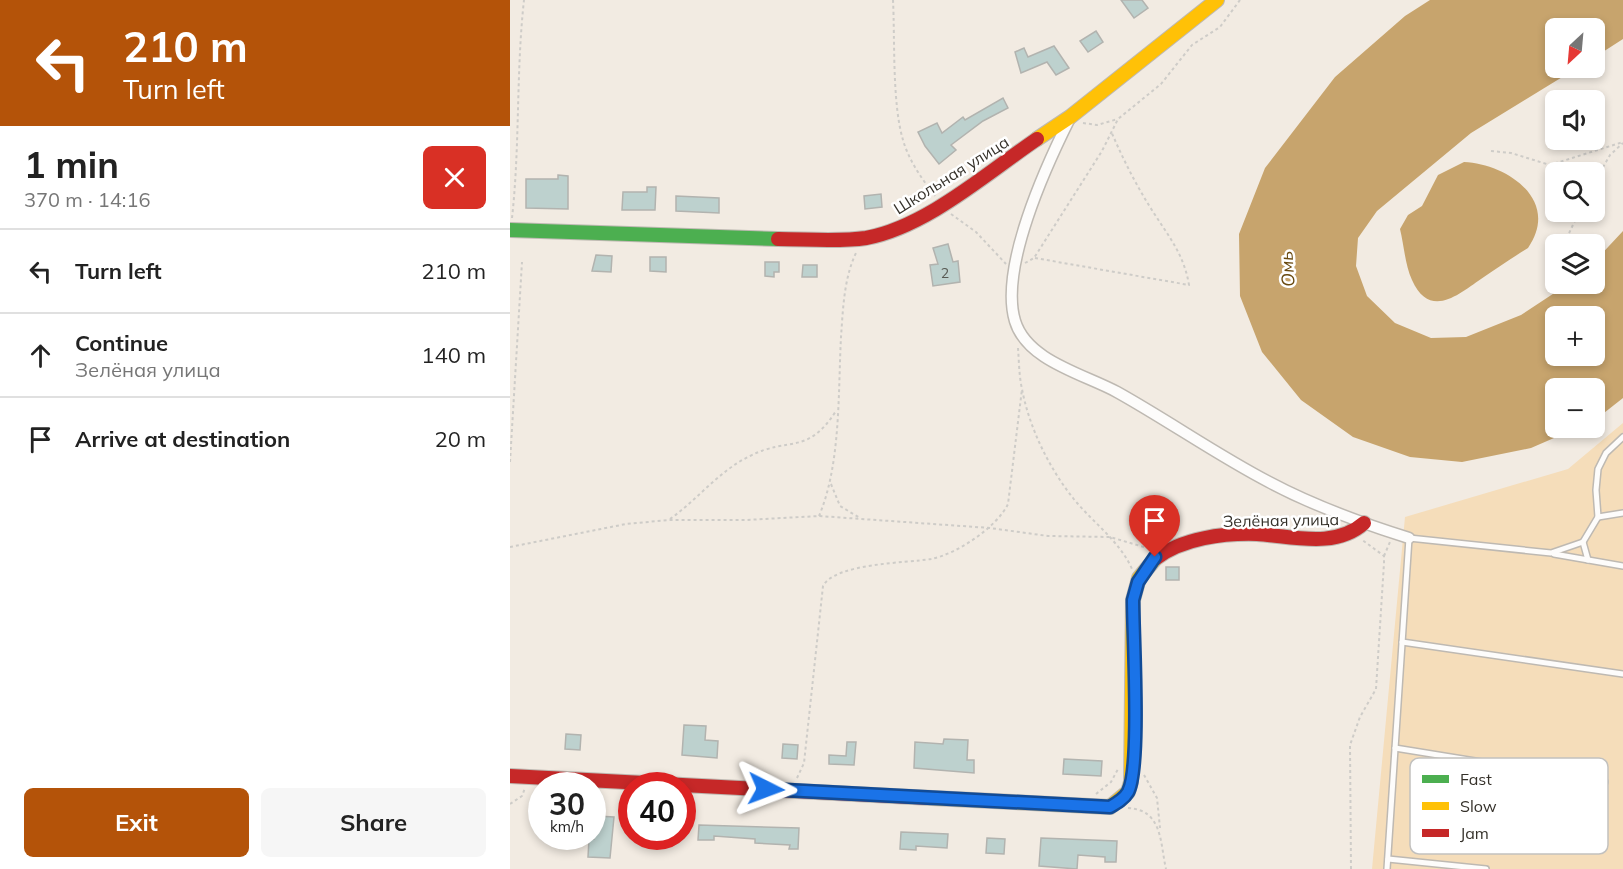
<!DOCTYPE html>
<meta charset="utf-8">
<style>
:root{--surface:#fff;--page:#f6f6f6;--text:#222;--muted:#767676;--line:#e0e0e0;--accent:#b45309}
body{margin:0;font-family:Mulish,sans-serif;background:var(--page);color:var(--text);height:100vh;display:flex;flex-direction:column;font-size:22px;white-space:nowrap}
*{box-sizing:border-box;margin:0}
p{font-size:20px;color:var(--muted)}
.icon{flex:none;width:33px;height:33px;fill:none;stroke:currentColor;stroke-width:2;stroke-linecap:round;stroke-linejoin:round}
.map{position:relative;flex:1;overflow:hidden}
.panel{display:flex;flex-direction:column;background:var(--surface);width:510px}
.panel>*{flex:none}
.guide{background:#b45309;color:#fff;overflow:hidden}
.needle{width:39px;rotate:206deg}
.controls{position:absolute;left:1035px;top:18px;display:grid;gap:12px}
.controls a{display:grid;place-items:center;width:60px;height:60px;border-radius:9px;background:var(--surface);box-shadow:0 3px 9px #0003;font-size:30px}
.speed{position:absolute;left:18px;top:772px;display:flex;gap:12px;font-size:30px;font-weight:700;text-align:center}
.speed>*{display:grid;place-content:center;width:78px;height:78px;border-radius:50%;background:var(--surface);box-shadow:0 3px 9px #0003;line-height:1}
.speed small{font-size:15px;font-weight:400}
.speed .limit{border:9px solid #d22;background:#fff;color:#111}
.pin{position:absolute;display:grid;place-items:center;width:51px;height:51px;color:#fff;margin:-62px -26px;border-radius:50% 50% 50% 0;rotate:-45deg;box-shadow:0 0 6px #0007}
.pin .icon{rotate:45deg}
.me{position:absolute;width:66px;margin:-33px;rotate:93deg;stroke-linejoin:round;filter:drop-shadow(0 0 4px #0008)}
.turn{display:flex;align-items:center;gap:21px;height:126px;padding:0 24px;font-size:27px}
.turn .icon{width:78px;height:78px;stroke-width:2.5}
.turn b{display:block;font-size:42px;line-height:51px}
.round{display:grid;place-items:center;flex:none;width:63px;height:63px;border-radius:9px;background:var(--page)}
.headline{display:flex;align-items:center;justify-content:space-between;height:102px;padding:0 24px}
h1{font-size:36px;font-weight:700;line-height:45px}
.primary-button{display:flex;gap:12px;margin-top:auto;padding:12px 24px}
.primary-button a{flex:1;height:69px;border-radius:9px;background:var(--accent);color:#fff;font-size:24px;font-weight:700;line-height:69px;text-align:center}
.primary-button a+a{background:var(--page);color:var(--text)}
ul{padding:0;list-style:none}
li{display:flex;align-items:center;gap:18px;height:84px;padding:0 24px;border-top:2px solid var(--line)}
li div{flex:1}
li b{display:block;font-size:22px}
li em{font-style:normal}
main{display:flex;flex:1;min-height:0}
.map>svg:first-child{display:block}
.green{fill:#f5ddba}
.water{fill:#c7a46d;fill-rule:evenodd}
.building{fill:#bdd1ce;stroke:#b2b3af;stroke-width:1.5}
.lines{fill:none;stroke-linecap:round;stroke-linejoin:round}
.lane-casing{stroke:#beb9b2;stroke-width:8}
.street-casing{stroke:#beb9b2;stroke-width:13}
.fast-casing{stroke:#beb9b2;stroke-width:16}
.slow-casing{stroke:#beb9b2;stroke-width:16}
.jam-casing{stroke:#beb9b2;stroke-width:16}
.path{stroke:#ceccc8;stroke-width:2;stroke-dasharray:3 3;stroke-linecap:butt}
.lane{stroke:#fdfcfb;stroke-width:5}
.street{stroke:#fdfcfb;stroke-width:10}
.fast{stroke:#4caf50;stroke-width:14}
.slow{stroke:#ffc107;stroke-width:14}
.jam{stroke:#c62828;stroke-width:14}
.route-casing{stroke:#114b97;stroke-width:15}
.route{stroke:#1a73e8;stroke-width:10}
.labels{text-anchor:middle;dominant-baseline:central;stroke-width:5;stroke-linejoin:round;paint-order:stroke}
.number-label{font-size:14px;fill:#575953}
.street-label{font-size:16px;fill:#35312a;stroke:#fff}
.water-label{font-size:18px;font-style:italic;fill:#6a4a10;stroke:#fff}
.key{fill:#fff;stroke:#c2c1bf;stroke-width:1.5}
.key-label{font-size:16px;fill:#35312a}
</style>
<main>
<section class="panel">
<div class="guide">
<div class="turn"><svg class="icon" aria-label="left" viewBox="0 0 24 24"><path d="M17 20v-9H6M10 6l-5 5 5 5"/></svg><div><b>210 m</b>Turn left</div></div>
</div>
<div class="headline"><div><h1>1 min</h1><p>370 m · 14:16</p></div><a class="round" style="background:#d93025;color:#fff"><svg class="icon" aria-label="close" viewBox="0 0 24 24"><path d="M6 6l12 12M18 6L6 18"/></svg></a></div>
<ul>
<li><svg class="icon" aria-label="left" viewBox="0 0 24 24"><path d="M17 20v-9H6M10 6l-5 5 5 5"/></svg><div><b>Turn left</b></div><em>210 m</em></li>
<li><svg class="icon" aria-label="ahead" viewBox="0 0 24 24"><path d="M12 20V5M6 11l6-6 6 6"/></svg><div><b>Continue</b><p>Зелёная улица</p></div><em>140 m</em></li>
<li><svg class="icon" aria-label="arrive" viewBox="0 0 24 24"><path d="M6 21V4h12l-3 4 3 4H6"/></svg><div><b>Arrive at destination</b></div><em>20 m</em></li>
</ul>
<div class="primary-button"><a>Exit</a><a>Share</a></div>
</section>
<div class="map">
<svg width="1113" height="869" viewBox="0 0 1113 869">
<rect width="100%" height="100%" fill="#f2ebe2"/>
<polygon class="green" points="1113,423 1113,869 862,869 895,517 1058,469"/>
<g class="water">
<path d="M920,0H1113V39L1085,57L1084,28H1046V68H1067L961,133L867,211L848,238L846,266L857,296L885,323L921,338L956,337L1011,315L1058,284H1084L1085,261L1113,231V398L1085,420L1084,388H1046V428H1067L1021,448L952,462L900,457L843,437L791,400L752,352L730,296L729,234L755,168L825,77L895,16ZM1046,316H1084V356H1046Z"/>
<path d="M954,162C997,164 1051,200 1018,248C1002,258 987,268 971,279C949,294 920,320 902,280C895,265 894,245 890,229L898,215L912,206L928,175Z"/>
</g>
<g class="building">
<polygon points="611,0 632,0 638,8 624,18"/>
<polygon points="586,31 593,42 578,52 570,41"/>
<polygon points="544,46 559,68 546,75 537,62 511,73 505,52 514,48 518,57"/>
<polygon points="493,98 498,108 473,121 441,145 446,150 429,164 415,146 408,132 427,123 432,133 453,117 455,120"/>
<polygon points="48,175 58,176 58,209 16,208 16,179 48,179"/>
<polygon points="137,187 146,187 145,210 112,210 113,192 137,192"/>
<polygon points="371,194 372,207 355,209 354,196"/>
<polygon points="166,196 209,198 209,213 166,211"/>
<polygon points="438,244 443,262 448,261 450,282 423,286 420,265 428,264 423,248"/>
<polygon points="86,255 102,256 101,272 82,271"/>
<polygon points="140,257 156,257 156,272 140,271"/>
<polygon points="255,262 269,262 269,272 264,272 264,277 255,276"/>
<polygon points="293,265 307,265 307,277 292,277"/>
<rect x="656" y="567" width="13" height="13"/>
<polygon points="174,725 196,726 195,740 208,741 207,758 172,755"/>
<polygon points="56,734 71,735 70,750 55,749"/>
<polygon points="434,739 458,740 457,760 464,760 464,773 404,768 405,742 433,744"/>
<polygon points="337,742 346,742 344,765 319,764 319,755 336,756"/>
<polygon points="273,744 288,745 287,759 272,758"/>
<polygon points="554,759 592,761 591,776 553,774"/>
<polygon points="86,816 104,817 100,858 78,857 79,839 84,839"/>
<polygon points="189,825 289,828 288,849 279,849 280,845 245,843 245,839 204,836 204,840 188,840"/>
<polygon points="391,832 438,834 437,848 406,846 406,850 390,849"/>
<polygon points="477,838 495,839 494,854 476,853"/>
<polygon points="531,838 607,841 606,862 595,862 595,857 568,855 567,869 529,866"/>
</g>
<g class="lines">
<g class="lane-casing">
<g id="lane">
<polyline points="1088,517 1113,513"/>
<polyline points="1073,542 1078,560"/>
<polyline points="1044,554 1113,566"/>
<polyline points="892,642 1113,674"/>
<polyline points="885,748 1095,782"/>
<polyline points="878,859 976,869"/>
<polyline points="877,869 899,538 1041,553 1073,542 1088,517 1086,490 1088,469 1096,453 1113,437"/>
</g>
</g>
<g class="street-casing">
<path id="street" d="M560,118C536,166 489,268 505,321C517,361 574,374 607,392C659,421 707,455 759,482C804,506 851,523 899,538"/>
</g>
<g class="fast-casing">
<polyline id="fast" points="0,230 268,239"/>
</g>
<g class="slow-casing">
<g id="slow">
<polyline points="527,139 560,117 707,0"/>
<polyline points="422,798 600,807 618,792 621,782 623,600 629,578 645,559"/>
</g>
</g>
<g class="jam-casing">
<g id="jam">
<path d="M268,239C296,239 328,242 356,238C416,227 477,173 527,139"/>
<path d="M645,559C672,538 714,533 747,534C782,536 825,549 854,523"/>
<polyline points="0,776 422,798"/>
</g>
</g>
<g class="path">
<path d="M383,0C385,40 382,103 393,140C399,161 412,179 425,196"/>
<polyline points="573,123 587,125 608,119"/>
<polyline points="981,151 1001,153 1040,165 1113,142"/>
<polyline points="1084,183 1100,155 1113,143"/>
<polyline points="441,214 466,232 496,264"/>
<path d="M2,218C10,146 6,72 14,0"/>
<polyline points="1054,244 1069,212"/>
<path d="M525,258L679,285C674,253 656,233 640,207C625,183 612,157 601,131"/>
<polyline points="515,263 524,258 592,151 608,119 651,84 682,45 710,27 730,0"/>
<path d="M508,348C509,361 509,376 512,389C519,427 539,468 563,498C582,522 609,540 622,569"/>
<polyline points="0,462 12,262"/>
<polyline points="321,484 330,506 350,518"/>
<path d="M309,516C331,464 328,393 331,337C333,309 334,276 347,251"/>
<path d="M160,519C187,500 210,470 240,456C279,436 297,456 326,411"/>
<polyline points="0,547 116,524 159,520 236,520 309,516 480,528 538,536 600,537 637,548"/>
<polyline points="874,556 880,542"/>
<polyline points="634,775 647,798 650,828"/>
<path d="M287,778L294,763L313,586C325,563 397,563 421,559C447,554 487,527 498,504L512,389"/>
<polyline points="586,794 601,782 608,769"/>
<polyline points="0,804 12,796 15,788"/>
<path d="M618,808C653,810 650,843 656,869"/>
<polyline points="841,869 840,745 850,717 866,689 874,563 874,556 851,539"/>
</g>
<use href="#lane" class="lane"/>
<use href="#street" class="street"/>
<use href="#fast" class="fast"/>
<use href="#slow" class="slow"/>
<use href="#jam" class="jam"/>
</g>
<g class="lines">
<g class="route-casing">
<path id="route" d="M256,789L600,807C607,803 614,799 618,792C631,768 623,634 623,600L628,582L645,557"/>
</g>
<use href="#route" class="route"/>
</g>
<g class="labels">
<g class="number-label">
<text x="435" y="273">2</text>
</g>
<g class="street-label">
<text transform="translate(441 175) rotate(-32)">Школьная улица</text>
<text transform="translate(771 520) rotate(-1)">Зелёная улица</text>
</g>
<g class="water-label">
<text transform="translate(777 269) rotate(-94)">Омь</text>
</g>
</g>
<rect x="900" y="758" width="198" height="96" rx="9" class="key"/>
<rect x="912" y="775" width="27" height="8" fill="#4caf50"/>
<rect x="912" y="802" width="27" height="8" fill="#ffc107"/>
<rect x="912" y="829" width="27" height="8" fill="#c62828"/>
<g class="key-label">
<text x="950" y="785">Fast</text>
<text x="950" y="812">Slow</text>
<text x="950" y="839">Jam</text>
</g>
</svg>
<div class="controls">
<a><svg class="needle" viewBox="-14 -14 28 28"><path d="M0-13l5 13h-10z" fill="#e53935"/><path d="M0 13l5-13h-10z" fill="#767676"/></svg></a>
<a><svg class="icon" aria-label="sound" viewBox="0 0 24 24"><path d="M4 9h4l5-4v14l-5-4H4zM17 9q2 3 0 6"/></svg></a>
<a><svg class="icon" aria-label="search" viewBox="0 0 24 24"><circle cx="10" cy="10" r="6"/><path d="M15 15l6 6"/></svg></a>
<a><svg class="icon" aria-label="layers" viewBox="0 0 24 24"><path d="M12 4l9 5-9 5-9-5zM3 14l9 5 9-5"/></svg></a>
<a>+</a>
<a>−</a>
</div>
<div class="speed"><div>30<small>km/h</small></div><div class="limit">40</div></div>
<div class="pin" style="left:645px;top:557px;background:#d93025"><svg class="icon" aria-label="arrive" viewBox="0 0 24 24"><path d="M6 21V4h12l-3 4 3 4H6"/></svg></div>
<svg class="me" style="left:256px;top:789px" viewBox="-20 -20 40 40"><path d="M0-17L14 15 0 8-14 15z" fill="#1a73e8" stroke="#fff" stroke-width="4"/></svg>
</div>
</main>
